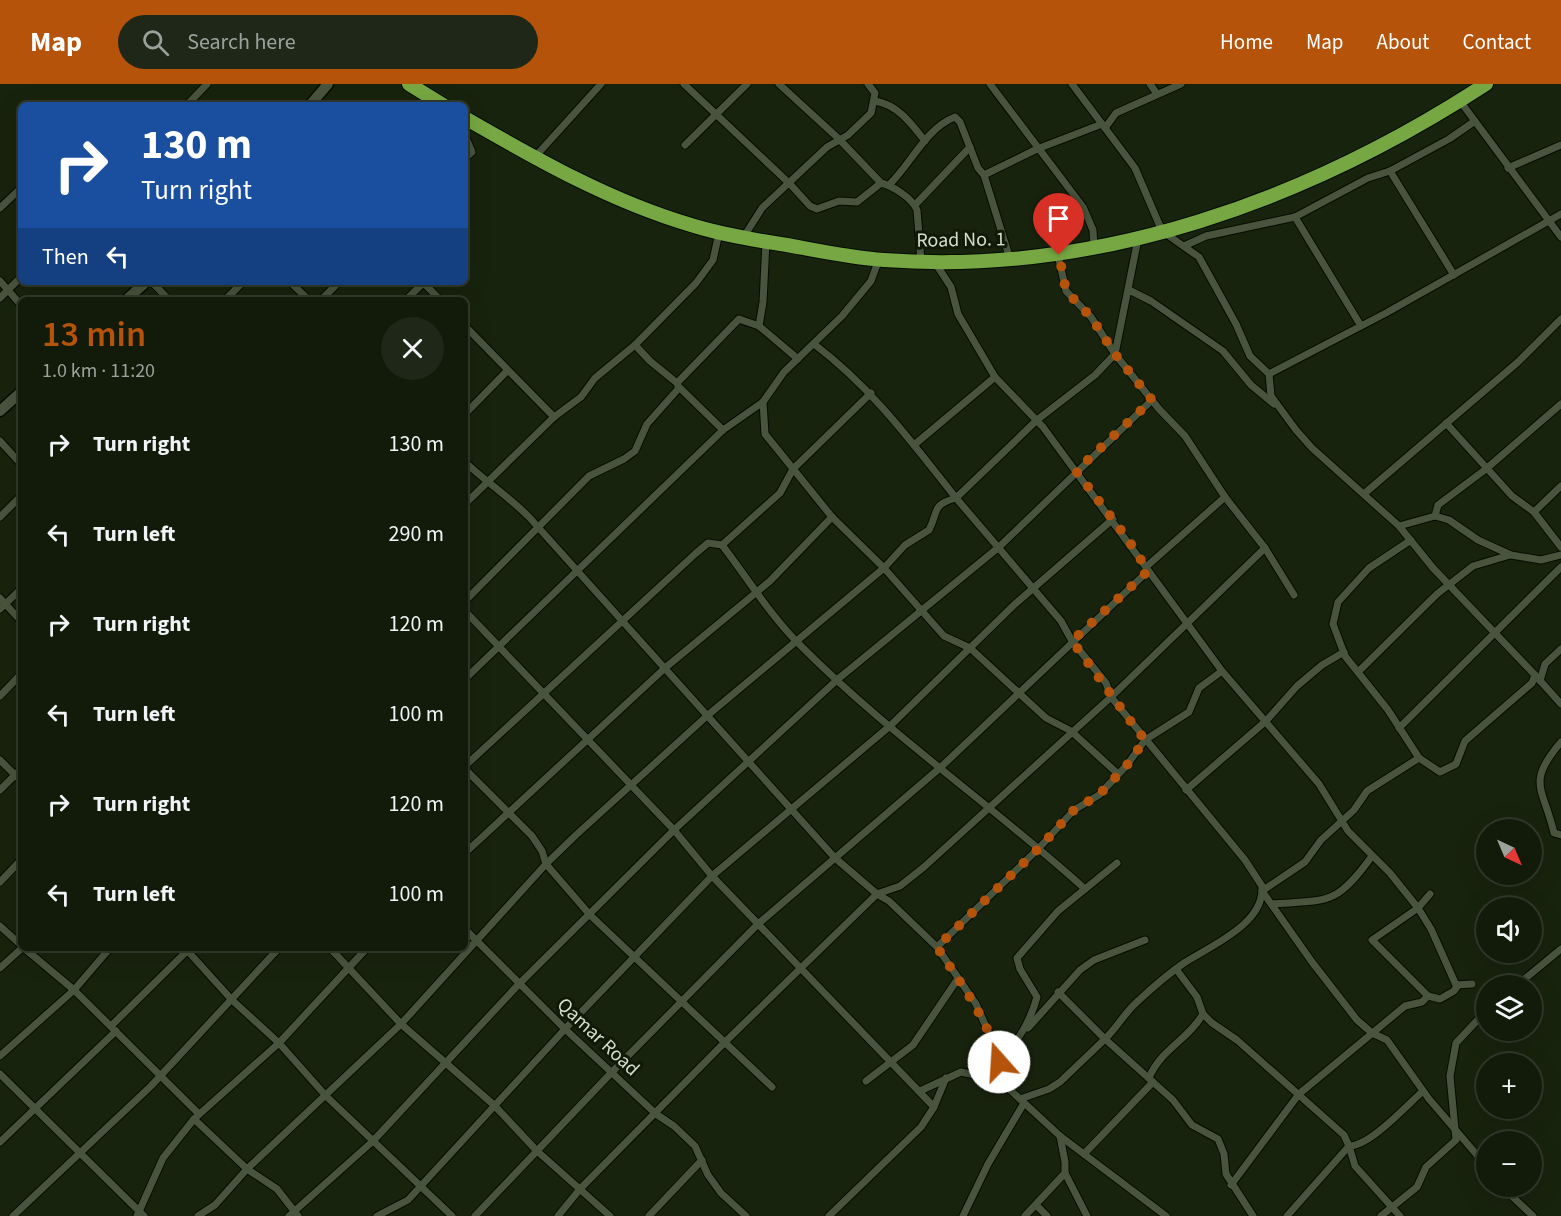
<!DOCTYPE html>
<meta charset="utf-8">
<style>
:root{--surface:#121a0a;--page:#1f2718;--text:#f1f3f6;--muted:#9ca19c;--line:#31382b;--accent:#b45309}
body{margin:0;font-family:"Source Sans 3",sans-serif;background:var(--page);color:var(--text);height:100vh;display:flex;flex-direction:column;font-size:22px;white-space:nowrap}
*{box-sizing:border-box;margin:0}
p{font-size:20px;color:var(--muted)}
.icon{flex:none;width:33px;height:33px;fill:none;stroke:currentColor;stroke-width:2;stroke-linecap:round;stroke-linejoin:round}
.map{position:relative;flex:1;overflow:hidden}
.panel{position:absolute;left:18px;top:213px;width:450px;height:654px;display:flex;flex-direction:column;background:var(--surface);border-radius:9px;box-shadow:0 6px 24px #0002,0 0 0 2px var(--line)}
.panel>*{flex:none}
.top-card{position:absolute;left:18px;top:18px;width:450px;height:183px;border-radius:9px;box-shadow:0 6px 24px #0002,0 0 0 2px var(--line);background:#1a4fa0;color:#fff;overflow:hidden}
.needle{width:39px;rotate:136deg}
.tools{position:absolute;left:1476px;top:735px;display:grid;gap:12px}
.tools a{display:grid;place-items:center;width:66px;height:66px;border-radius:50%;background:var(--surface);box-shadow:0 6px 24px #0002,0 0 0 2px var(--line);font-size:30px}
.pin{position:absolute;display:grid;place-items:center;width:51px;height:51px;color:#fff;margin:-62px -26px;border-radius:50% 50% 50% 0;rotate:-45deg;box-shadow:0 0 6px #0007}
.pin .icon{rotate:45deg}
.me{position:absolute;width:66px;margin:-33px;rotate:341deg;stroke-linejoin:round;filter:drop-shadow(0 0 4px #0008)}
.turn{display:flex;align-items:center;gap:21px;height:126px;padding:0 24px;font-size:27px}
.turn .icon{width:78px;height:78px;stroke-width:2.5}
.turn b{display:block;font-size:42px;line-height:51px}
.then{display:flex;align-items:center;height:57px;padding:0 24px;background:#0003;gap:12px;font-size:22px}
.round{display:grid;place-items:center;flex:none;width:63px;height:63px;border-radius:32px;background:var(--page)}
.summary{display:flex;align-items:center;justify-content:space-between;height:102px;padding:0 24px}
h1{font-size:36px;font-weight:600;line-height:45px;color:var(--accent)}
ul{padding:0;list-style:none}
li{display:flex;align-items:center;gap:18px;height:90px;padding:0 24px}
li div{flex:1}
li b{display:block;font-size:22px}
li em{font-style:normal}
header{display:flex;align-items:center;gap:36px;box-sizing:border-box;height:84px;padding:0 30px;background:var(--accent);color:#fff}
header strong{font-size:28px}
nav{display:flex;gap:33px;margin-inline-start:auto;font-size:21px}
.search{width:420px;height:54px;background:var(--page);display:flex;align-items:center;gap:15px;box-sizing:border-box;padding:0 21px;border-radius:33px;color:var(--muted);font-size:22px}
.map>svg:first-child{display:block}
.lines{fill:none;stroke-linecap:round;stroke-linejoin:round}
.street-casing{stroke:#040c00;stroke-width:9}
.secondary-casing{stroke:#040c00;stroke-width:13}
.highway-casing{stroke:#040c00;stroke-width:16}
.street{stroke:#48543d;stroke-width:7}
.secondary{stroke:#48543d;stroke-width:10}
.highway{stroke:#76a742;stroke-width:14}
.route{stroke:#b45309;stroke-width:10;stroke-dasharray:0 18}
.labels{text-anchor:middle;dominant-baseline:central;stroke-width:6;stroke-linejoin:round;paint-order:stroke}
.street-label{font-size:20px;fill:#d4dcce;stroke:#0f1905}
</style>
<header>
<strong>Map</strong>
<div class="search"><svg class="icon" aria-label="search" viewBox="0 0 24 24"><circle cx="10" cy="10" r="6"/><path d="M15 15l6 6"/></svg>Search here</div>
<nav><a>Home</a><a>Map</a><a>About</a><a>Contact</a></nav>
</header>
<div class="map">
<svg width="1561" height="1132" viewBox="0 0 1561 1132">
<rect width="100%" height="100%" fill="#18230e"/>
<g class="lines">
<g class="street-casing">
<g id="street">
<path d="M684,0L790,100L810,122L817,125L839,117L857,118L881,99C893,102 912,114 917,126L921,177"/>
<polyline points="779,0 839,55 881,99"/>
<polyline points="990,0 1083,123 1093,146 1094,164"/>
<polyline points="1072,0 1135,84 1162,147 1199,173 1236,240 1250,272 1269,290 1271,312 1296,346 1312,364 1399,442 1435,432 1449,436 1478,456 1511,471 1541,476 1561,471"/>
<polyline points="1150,0 1157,10"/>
<path d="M875,17C898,21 911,39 925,57"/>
<polyline points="1460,17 1561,153"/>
<polyline points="187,21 207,0"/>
<polyline points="1105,44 1116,29 1181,0"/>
<polyline points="465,52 472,68 465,74"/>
<polyline points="685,61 747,0"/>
<polyline points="534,74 601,0"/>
<polyline points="1508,84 1561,61"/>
<polyline points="1390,87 1454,191"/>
<path d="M889,101C911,80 926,44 955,33L960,38L978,84L984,91"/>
<polyline points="915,121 970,63"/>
<polyline points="0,124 21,104"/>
<polyline points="1295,133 1361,242"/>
<polyline points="743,154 762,124 827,63 848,51 871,29 875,9 868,0"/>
<polyline points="1184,162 1206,152 1295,133 1368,94 1390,87 1449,55 1475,37"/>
<polyline points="1058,171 1066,207 1091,233 1115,270 1159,325 1185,352 1225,413 1265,464 1294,511"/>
<polyline points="1010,175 984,91 1037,65 1102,40"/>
<polyline points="934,177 951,203 958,230 995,293 1043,343 1222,587 1319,700 1348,747 1390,789 1418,824 1431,845 1456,901 1472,900"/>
<polyline points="0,197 21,221"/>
<polyline points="152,198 169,216"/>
<polyline points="290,198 309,216"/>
<polyline points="423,198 440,216"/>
<polyline points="1129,206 1151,217 1223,267 1251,301 1274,320"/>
<polyline points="0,214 21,193"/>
<polyline points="225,216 243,198"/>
<polyline points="321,216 339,198"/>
<polyline points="406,216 423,199"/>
<polyline points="465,242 554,333"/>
<polyline points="759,242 763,218 766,158"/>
<path d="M814,260C873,305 910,356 956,414L1037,336L1095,291L1115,270L1138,155"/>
<polyline points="635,261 650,277 677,299 739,235 759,242 798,275"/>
<polyline points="1269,290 1386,229 1561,130"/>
<polyline points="678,302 723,346"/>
<polyline points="763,318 765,350 832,433"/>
<polyline points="465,330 507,287"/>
<polyline points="1446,339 1512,412 1534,428 1561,463"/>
<polyline points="0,357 21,380"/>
<polyline points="914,361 995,293"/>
<path d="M465,378C486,398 508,412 529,433L835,774L877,810L889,817L937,863L976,920L995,963L998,987L1007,1003L1060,1052L1166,1132"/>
<polyline points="1365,409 1518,278 1561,235"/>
<polyline points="465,420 554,333 581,313 595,294 635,261 696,199 713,176 719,149"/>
<polyline points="1534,428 1561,402"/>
<polyline points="1435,432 1438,421 1486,385 1561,320"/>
<polyline points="0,433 21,412"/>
<polyline points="1399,442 1433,484 1535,591 1532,599 1465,657 1456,680 1440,688 1419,674 1388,626 1345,572 1333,540 1338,518 1369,484 1411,456"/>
<path d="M722,461C746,492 770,531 798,559C886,648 992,721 1085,805"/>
<polyline points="1146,483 1225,413"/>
<polyline points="0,514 21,537"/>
<polyline points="465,517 589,392 624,375 635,367 647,340 679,304"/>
<polyline points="0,525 21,505"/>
<polyline points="465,527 674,746 712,792 934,1023"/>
<polyline points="1358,588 1437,510 1473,482 1510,471"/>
<polyline points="1535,591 1561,620"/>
<polyline points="465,595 723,346 763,318 784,288 842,232 871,197 879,175"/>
<polyline points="1540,597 1545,580 1561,565"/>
<polyline points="0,612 21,590"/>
<polyline points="1399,644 1561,483"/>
<path d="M1561,658C1526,699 1543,703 1554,749L1561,751"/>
<polyline points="1419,674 1367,707 1354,726 1321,756 1305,778 1262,807 1312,878 1357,936 1372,949 1387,956 1429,1015 1477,1071 1486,1088"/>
<polyline points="0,676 21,697"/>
<polyline points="465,682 695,470 708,459 722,461 780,409 793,385 871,309"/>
<polyline points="465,685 532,752 542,767 546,780 590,831 772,1003"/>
<polyline points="0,706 21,685"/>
<polyline points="1186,706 1266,637 1297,602 1322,581 1344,568"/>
<path d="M465,769L665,584L770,497L832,433L884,484L905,461L929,446C939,427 931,421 956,414L1061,537L1072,557L1106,599L1111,613L1245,776L1262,802C1265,840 1210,862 1184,879C1168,890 1152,904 1138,917C1125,928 1117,944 1105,955L1173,1016L1192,1041L1218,1055L1224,1070L1226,1090L1253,1132"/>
<polyline points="0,798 21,776"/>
<polyline points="1430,810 1418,824 1372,856 1428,912 1440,915 1454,907 1458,901"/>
<path d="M1272,820C1328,816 1336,822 1372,772"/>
<polyline points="0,842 21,861"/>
<polyline points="465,845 565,945 656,1030 674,1042 695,1062 708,1091 721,1109 746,1132"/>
<polyline points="937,863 1039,764 1074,726 1099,711 1127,681 1145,656 1189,628 1199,604 1222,587"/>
<polyline points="24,864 74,906 199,1030"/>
<polyline points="185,864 232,916 279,959 326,1012 452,1132"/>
<polyline points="330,864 401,940 494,1021 536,1066 610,1132"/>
<polyline points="0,884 22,864"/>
<polyline points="1176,885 1197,913 1203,930 1212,939 1237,956 1344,1051 1349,1062 1287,1132"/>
<polyline points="1516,902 1561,865"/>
<polyline points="111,942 190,864"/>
<polyline points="1028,944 1080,886 1094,876 1145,856"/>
<polyline points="0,972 74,906 110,864"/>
<polyline points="0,990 144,1132"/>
<path d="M1149,994C1160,966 1188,956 1203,930"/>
<polyline points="866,997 913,961 957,896"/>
<path d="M920,1007L961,988L984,993C1009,970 1028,946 1037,913L1020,885L1017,874L1058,827L1117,779"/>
<polyline points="1020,1015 1049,1005 1060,998 1105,955 1058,908"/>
<polyline points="194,1035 247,1085 277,1105 298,1132"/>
<polyline points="0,1058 116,947"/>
<polyline points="1084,1070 1153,998"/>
<polyline points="1065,1089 1087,1132"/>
<polyline points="1231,1101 1299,1010 1405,922 1422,918 1428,912"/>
<polyline points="1501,1102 1533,1132"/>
<polyline points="1036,1121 1047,1132"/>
<polyline points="13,1132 151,1002 279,864"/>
<polyline points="137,1132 163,1074 194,1035 279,959 367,864"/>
<polyline points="198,1132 215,1121 247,1085 401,940 546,780 576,751 708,631 884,484 944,552 970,564 1046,634 1071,647 1118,690"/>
<polyline points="289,1132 373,1057 518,901 674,746 838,595 999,463 1152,316"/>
<polyline points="377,1132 408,1116 565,945 712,792 890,642 1015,520 1113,435"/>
<polyline points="475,1132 612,988 758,840 941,683 1148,487"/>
<polyline points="558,1132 580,1105 725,958 877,810 900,802 924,783 1111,613 1265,464"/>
<polyline points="649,1132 702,1076"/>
<polyline points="829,1132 921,1043 934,1023 946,994"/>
<polyline points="963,1132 988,1080 1024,1019"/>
<polyline points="1025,1132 1065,1089 1065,1078 1060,1052"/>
<polyline points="1381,1132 1417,1103 1426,1083 1456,1056 1450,992 1456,959 1486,927"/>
<path d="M1400,1132L1355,1082L1349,1062C1370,1062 1406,1022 1423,1007"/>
</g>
</g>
<g class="secondary-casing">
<g id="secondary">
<polyline points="310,21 328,0"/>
<polyline points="126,216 146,198"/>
<polyline points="0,327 21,308"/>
</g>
</g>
<g class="highway-casing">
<g id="highway">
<polyline points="409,0 443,21"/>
<path d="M465,34C538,76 610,117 691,141C723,151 754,156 787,161C819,167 851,174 884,176C1099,192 1308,116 1486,0"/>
</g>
</g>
<use href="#street" class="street"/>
<use href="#secondary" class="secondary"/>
<use href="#highway" class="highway"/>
</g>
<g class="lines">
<path class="route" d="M999,978C988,935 961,900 937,863L1039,764L1074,726L1099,711L1127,681L1145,656C1119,623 1097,590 1072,557L1148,487L1127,454L1076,387L1152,316L1115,270L1091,233L1066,207L1059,171"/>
</g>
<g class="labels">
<g class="street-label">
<text transform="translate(961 156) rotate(-1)">Road No. 1</text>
<text transform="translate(598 953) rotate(43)">Qamar Road</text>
</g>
</g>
</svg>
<div class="tools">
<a><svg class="needle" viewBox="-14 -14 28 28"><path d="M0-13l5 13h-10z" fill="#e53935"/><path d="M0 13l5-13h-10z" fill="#9ca19c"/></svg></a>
<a><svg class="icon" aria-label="sound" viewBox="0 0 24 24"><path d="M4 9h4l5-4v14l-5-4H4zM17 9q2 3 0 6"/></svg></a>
<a><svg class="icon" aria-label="layers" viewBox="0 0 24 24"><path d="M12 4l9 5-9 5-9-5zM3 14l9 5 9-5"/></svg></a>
<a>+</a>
<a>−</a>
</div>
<div class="pin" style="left:1059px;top:171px;background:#d93025"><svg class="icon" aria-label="arrive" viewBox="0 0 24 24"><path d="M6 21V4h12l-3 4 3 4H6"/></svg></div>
<svg class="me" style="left:999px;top:978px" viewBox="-20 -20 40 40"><circle r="19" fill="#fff"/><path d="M0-13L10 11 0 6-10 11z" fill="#b45309"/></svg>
<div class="top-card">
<div class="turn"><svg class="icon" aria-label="right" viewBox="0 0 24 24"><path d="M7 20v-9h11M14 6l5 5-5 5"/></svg><div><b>130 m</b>Turn right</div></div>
<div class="then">Then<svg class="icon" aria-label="left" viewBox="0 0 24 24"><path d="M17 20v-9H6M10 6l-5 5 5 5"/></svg></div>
</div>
<section class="panel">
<div class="summary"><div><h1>13 min</h1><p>1.0 km · 11:20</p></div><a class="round"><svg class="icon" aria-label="close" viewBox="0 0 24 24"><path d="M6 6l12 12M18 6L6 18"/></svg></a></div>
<ul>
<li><svg class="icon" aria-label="right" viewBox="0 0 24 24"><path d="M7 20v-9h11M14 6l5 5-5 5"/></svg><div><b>Turn right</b></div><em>130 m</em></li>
<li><svg class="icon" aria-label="left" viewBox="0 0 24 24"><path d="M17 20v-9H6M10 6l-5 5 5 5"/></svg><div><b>Turn left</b></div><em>290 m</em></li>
<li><svg class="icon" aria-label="right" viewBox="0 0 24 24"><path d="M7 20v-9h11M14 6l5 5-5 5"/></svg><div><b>Turn right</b></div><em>120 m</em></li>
<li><svg class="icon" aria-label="left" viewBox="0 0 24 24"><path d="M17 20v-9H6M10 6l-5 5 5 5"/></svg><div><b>Turn left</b></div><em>100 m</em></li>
<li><svg class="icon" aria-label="right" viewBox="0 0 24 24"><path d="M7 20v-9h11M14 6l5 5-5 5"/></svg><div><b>Turn right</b></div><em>120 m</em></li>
<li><svg class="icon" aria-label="left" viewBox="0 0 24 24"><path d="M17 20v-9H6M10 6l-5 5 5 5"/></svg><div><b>Turn left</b></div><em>100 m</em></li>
</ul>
</section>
</div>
